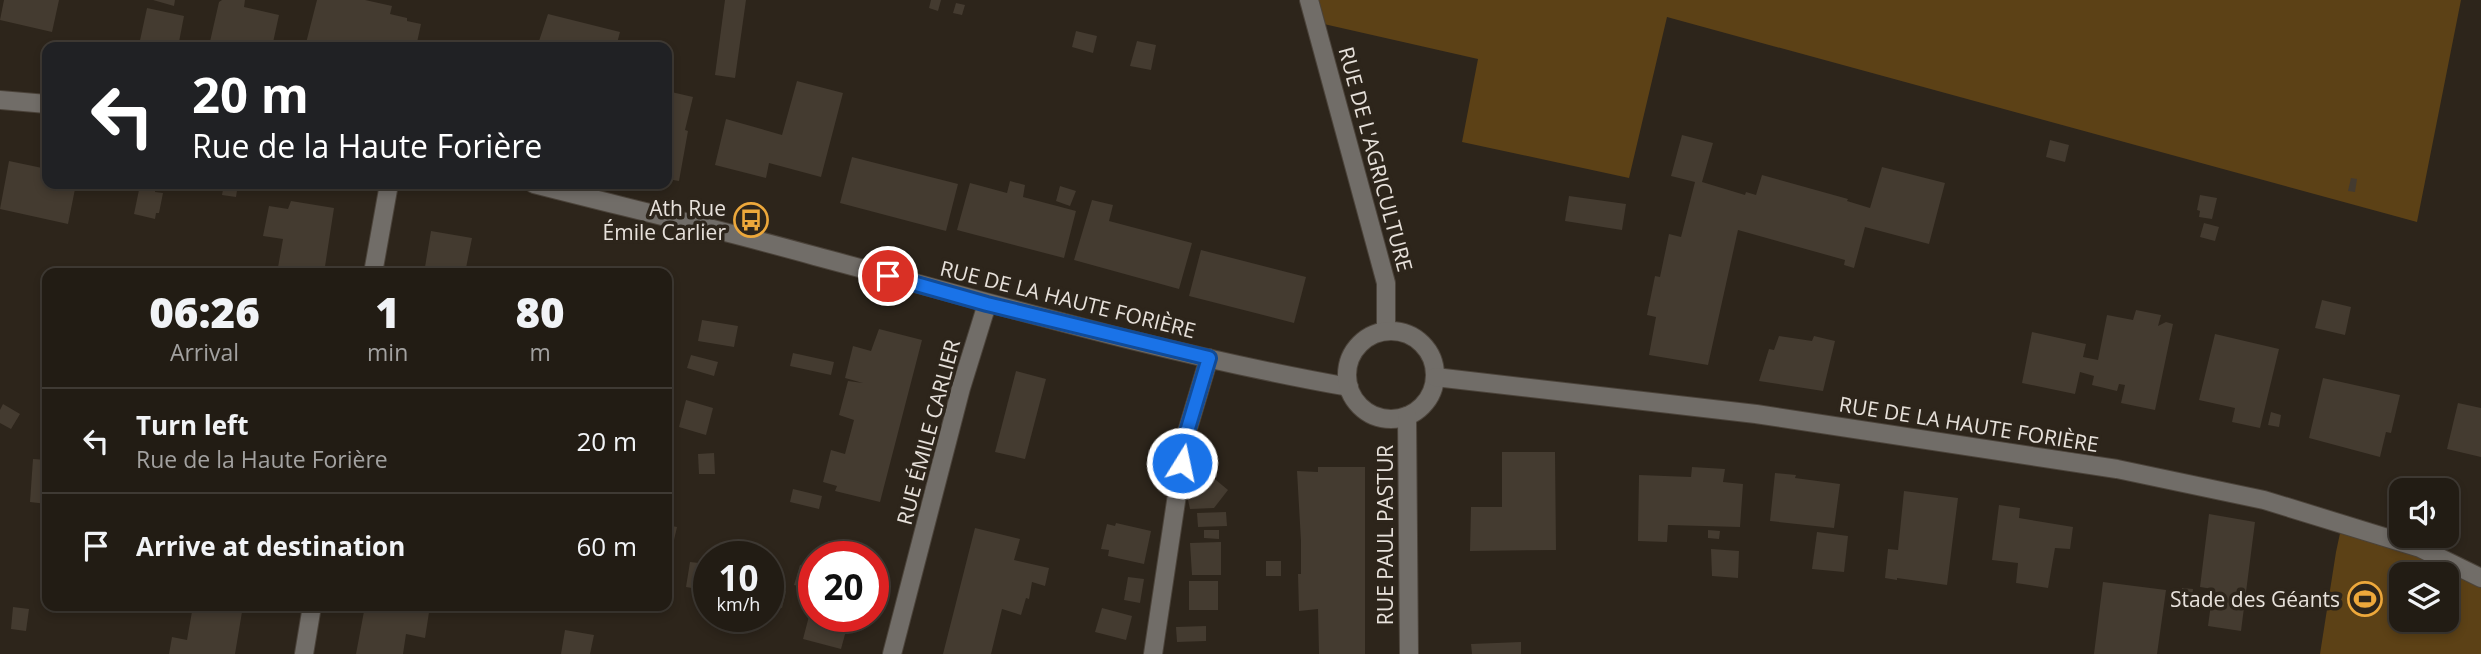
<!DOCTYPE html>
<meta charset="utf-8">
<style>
:root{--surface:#221c14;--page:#2e2922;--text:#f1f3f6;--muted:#a2a1a0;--line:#3f3a34}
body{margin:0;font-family:"Open Sans",sans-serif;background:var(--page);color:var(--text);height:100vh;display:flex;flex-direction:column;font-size:26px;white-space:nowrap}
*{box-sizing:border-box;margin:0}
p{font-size:23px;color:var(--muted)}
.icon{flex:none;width:38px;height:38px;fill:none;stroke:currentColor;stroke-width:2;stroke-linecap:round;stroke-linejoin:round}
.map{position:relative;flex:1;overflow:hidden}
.sheet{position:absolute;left:42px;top:268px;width:630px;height:343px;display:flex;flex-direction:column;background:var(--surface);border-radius:14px;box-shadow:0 4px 10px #0003,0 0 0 2px var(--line)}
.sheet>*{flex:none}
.hud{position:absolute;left:42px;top:42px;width:630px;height:147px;border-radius:14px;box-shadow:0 4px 10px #0003,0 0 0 2px var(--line);background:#202124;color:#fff;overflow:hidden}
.buttons{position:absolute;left:2389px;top:478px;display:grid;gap:14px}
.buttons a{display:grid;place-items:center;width:70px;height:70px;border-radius:14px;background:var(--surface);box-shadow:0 4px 10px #0003,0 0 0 2px var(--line);font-size:35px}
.speed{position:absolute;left:693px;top:541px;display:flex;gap:14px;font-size:35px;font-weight:700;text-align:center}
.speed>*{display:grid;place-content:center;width:91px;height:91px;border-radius:50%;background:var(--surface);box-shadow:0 4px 10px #0003,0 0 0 2px var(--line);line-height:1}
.speed small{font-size:18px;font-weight:400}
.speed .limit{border:10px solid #d22;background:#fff;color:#111}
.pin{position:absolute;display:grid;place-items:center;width:60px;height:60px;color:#fff;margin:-30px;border:4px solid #fff;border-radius:50%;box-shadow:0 2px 7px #0007}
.me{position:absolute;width:77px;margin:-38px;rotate:10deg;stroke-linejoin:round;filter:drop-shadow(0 0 5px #0008)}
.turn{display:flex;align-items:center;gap:24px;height:147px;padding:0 35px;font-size:32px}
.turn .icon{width:91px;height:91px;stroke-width:2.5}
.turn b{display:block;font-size:49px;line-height:60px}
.eta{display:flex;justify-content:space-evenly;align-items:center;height:119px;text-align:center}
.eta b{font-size:42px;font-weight:800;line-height:49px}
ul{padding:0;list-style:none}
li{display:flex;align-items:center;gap:21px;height:105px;padding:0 35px;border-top:2px solid var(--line)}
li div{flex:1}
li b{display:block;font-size:26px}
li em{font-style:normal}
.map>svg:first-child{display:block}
.green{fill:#5c4116;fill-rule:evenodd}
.building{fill:#443b30}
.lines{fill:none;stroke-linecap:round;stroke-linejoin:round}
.minor-casing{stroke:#4b433a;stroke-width:20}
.minor{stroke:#716d68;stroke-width:18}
.route-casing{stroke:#114b97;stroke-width:18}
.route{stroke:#1a73e8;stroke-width:12}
.labels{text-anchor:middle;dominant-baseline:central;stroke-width:7;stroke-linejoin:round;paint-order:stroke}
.street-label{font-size:21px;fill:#e7e1db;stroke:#2d251b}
.poi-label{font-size:21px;fill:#e7e1db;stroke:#2d251b;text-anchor:end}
</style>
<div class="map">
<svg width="2481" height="654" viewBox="0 0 2481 654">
<rect width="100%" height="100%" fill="#2d251b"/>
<g class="green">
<polygon points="1309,0 2461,0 2417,222 1667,17 1629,178 1462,142 1478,59 1315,22"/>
<path d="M2342,524L2481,578V654H2320L2336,552ZM2401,574H2446V620H2401Z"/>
</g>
<g class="building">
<polygon points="4,0 59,0 52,32 0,20"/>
<polygon points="153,0 175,0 174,6"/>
<polygon points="222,0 245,0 244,7 279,15 272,47 209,46 219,2"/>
<polygon points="317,0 365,0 392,6 390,14 407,18 407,21 421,24 416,47 305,47"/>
<polygon points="725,0 746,0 735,78 715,75"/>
<polygon points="931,0 941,0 938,11 929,8"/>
<polygon points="956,3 965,5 962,15 953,13"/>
<polygon points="147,8 184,16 178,47 139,45"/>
<polygon points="548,14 620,32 616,47 537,47"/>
<polygon points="1076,31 1097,36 1093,53 1072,47"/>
<polygon points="1137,41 1156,45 1151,70 1130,66"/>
<polygon points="797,81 843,93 821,177 769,163 766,178 715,165 726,119 782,135"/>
<polygon points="667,91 693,97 685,130 688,131 679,181 667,179"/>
<polygon points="1682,135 1713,143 1702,182 1745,195 1746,192 1756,195 1762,175 1848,199 1847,201 1870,208 1882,167 1945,183 1929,244 1865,227 1854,268 1844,265 1845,260 1738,230 1708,365 1649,355 1656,317 1647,315 1655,276 1660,277 1669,234 1681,237 1695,182 1671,176"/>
<polygon points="2050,140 2069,145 2065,162 2046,157"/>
<polygon points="852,157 958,184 946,231 840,203"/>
<polygon points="9,161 47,169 47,184 76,184 68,224 0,209"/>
<polygon points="2351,178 2357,179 2355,192 2348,191"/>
<polygon points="1010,181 1025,185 1023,197 1076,211 1064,258 957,230 970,183 1007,193"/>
<polygon points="224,184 238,184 236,197 222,195"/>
<polygon points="140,185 155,187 155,192 163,193 159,213 156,213 155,219 134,214"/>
<polygon points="1060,186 1076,191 1070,206 1056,201"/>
<polygon points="2200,195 2217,198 2212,219 2199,217 2200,211 2197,210"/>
<polygon points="1569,196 1626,204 1622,230 1565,221"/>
<polygon points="1092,200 1113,205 1109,221 1192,243 1179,289 1074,260"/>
<polygon points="291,201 334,208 324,273 277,273 283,239 263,236 269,206 288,209"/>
<polygon points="2204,223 2219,227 2215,241 2200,237"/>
<polygon points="431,231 472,238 465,273 424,273"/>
<polygon points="1201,250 1306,277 1294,323 1189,296"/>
<polygon points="2322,300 2351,307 2345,335 2315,328"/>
<polygon points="2136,310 2161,315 2158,326 2166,322 2173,324 2155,410 2121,403 2125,385 2119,384 2117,391 2092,385 2094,376 2080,372 2075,394 2022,383 2032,332 2086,344 2083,357 2098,360 2107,315 2133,320"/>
<polygon points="702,320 738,326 734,347 698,341"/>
<polygon points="879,329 922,340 880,502 835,491 837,486 823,482 831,450 845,454 854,420 839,415 848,381 863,383 845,378 853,346 871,351"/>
<polygon points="2215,334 2279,349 2260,428 2232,422 2235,408 2199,400"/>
<polygon points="1779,336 1812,341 1814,336 1835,341 1823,391 1759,381 1769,349 1774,350"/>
<polygon points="793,353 834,362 831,375 790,366"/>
<polygon points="691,355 718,362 714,376 687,368"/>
<polygon points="1016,371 1046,379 1025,459 995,452"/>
<polygon points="2323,378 2400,395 2391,433 2386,432 2380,457 2309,438"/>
<polygon points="686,400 713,408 706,435 679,427"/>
<polygon points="2458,403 2481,408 2481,457 2447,449"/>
<polygon points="3,404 20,414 11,429 0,423 0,410"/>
<polygon points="2271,412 2281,415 2279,427 2268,425"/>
<polygon points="1502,452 1555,452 1556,550 1470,551 1471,507 1502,507"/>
<polygon points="714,453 715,474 699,474 698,454"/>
<polygon points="33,459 47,460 47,504 30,502"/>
<polygon points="1318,467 1365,467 1365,654 1319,654 1318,609 1299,611 1298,574 1301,574 1301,541 1297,471 1318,472"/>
<polygon points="1692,467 1725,469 1723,482 1743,484 1740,527 1668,525 1667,542 1638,541 1639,475 1691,477"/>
<polygon points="1205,471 1228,490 1214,508 1190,509 1186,491"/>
<polygon points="1775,473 1796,475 1795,478 1840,484 1834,528 1770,521"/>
<polygon points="793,489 822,496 819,509 790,502"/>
<polygon points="1904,491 1958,498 1947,585 1897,578 1897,580 1885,578 1888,549 1898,550"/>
<polygon points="1999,505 2020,508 2019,518 2073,527 2070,549 2055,548 2048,588 2016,583 2018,563 1992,560"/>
<polygon points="1226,512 1227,526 1198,527 1197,513"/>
<polygon points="2209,514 2255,522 2241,631 2208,626 2213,589 2200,587"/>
<polygon points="1116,523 1151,531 1144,564 1108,556 1109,550 1101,549 1107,524 1115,526"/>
<polygon points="667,525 677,527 671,553 667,552"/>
<polygon points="975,528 1020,539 1014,560 1049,568 1045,586 1032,582 1029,599 1026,598 1021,615 1002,609 991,654 943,654"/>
<polygon points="1204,530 1219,530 1219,539 1204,538"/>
<polygon points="1708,530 1720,531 1719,539 1708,538"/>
<polygon points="1817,532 1848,536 1844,572 1812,569"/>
<polygon points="828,541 867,551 865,556 825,556"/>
<polygon points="1221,542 1221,575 1192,575 1190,543"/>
<polygon points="1711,549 1739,551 1738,578 1712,576"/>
<rect x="1266" y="561" width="15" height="15"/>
<polygon points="690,562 699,563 692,588 686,587"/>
<polygon points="800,565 814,569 814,590 794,585"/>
<polygon points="1128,577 1144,579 1140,603 1124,600"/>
<rect x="1189" y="581" width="29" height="29"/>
<polygon points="2103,582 2166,590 2157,654 2094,654"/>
<polygon points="768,586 786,591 782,608 768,605"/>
<polygon points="2182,588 2193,589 2191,604 2180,602"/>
<polygon points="813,601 814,616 850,616 841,649 803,639"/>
<polygon points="193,606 243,606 235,654 169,654 172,637 187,640"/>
<polygon points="365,606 430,606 425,638 406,634 403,654 356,654"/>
<polygon points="13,607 29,609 26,631 11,629"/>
<polygon points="1102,608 1132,616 1126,640 1095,632"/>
<polygon points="1206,626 1206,641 1177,642 1176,627"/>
<polygon points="565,630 594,635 590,654 561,654"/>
<polygon points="1521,642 1521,654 1472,654 1471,644"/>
</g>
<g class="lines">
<g class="minor-casing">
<g id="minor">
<polyline points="1309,0 1386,283 1386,331"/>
<polyline points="0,100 47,104"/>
<path d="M534,184C628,208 722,230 815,256C992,303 1168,355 1349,387"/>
<polyline points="373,273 389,184"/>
<circle cx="1391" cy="375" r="44"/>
<polyline points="1435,377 1756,414 2117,469 2264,500 2420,548 2481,578"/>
<polyline points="1407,416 1409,654"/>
<polyline points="304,654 312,606"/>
<polyline points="892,654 961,388 987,304"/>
<polyline points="1153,654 1186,435 1209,358"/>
</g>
</g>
<use href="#minor" class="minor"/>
</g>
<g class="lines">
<g class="route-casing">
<polyline id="route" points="888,276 987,304 1209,358 1186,435 1182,463"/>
</g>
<use href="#route" class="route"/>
</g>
<defs>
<g id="bus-ring" transform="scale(1.75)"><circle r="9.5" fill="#2d251b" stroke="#eda83b" stroke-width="1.5"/><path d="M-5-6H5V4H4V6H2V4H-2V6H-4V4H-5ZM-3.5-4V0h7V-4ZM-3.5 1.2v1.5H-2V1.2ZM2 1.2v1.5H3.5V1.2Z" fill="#eda83b"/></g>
<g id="stadium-ring" transform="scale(1.75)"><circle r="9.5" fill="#2d251b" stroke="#eda83b" stroke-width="1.5"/><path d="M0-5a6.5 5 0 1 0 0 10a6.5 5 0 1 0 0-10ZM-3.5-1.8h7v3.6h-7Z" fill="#eda83b"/></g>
</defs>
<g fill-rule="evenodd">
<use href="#bus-ring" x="751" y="220"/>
<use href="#stadium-ring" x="2365" y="599"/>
</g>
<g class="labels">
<g class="street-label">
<text transform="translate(1376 159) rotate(75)">RUE DE L'AGRICULTURE</text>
<text transform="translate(1068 299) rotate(14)">RUE DE LA HAUTE FORIÈRE</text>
<text transform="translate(1969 424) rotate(9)">RUE DE LA HAUTE FORIÈRE</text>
<text transform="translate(928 432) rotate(-75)">RUE ÉMILE CARLIER</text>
<text transform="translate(1385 535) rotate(-90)">RUE PAUL PASTUR</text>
</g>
<g class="poi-label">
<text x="726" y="208">Ath Rue<tspan x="726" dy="24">Émile Carlier</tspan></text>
<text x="2340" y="599">Stade des Géants</text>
</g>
</g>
</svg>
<div class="buttons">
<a><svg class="icon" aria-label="sound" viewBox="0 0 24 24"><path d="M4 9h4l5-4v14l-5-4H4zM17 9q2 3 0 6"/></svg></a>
<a><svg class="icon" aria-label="layers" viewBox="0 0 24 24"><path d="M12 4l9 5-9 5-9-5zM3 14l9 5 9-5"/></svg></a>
</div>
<div class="speed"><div>10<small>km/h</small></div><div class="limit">20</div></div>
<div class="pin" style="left:888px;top:276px;background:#d93025"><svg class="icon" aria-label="arrive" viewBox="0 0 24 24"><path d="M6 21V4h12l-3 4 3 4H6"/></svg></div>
<svg class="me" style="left:1182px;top:463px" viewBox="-20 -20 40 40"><circle r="17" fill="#1a73e8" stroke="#fff" stroke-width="3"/><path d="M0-11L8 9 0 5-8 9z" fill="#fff"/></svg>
<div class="hud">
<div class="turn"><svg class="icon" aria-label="left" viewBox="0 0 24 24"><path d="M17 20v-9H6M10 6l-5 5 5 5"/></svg><div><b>20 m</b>Rue de la Haute Forière</div></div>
</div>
<section class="sheet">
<div class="eta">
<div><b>06:26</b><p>Arrival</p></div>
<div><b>1</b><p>min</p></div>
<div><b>80</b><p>m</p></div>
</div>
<ul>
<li><svg class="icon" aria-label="left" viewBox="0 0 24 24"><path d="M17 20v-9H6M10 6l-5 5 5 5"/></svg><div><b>Turn left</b><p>Rue de la Haute Forière</p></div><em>20 m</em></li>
<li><svg class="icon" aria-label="arrive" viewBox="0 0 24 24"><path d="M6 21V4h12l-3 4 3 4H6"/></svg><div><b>Arrive at destination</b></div><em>60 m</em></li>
</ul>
</section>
</div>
